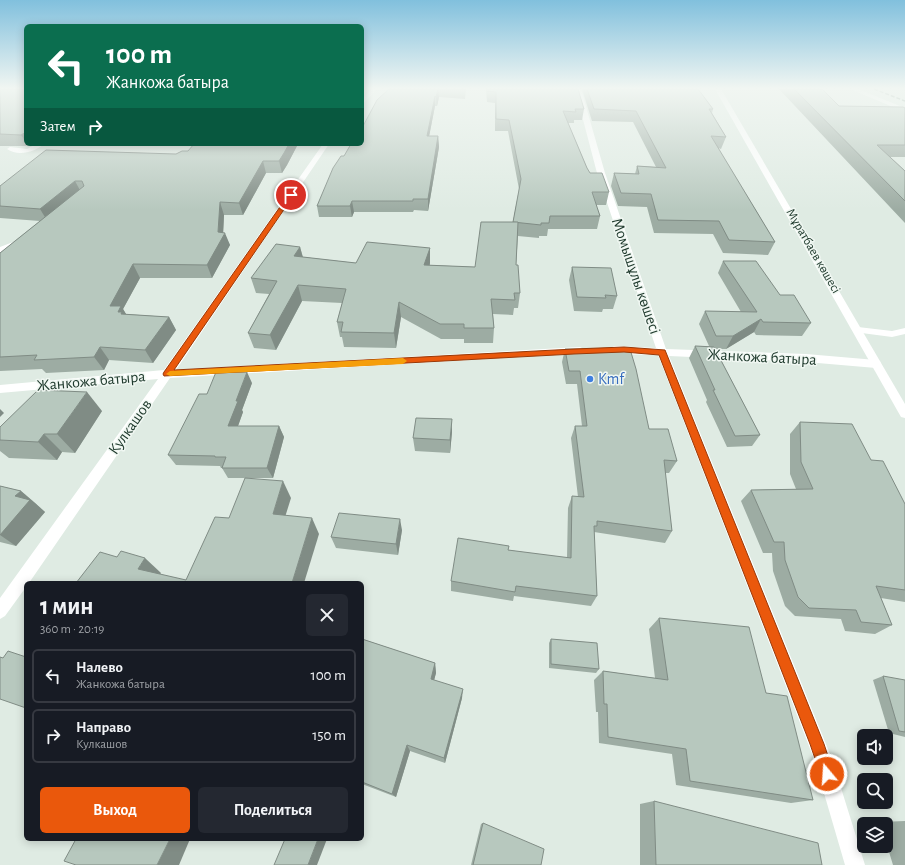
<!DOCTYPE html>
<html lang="ru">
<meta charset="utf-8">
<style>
:root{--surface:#171b24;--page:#242831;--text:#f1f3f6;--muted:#9ea1a6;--line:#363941;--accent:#ea580c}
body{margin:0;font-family:"Alegreya Sans",sans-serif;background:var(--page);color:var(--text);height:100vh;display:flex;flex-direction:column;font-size:15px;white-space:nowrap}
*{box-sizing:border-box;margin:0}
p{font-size:13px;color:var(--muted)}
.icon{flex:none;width:22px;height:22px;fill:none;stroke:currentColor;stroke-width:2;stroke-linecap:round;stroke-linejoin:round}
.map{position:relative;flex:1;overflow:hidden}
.details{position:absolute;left:24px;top:581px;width:340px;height:260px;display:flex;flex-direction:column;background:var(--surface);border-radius:6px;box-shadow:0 2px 10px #0003}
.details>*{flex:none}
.banner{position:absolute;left:24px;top:24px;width:340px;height:122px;border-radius:6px;box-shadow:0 2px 10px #0003;background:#0b6e4f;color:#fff;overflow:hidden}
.controls{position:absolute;left:857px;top:729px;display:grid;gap:8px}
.controls a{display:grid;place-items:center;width:36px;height:36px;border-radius:6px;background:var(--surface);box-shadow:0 2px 10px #0003;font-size:20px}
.pin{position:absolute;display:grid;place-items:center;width:34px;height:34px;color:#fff;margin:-17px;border:2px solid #fff;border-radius:50%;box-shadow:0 1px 4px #0007}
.me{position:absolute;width:44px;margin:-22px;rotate:342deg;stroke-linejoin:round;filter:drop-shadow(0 0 3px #0008)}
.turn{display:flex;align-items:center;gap:14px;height:84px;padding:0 16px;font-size:18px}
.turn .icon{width:52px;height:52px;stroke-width:2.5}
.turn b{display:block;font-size:28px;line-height:34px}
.then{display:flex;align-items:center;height:38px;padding:0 16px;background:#0003;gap:8px;font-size:15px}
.round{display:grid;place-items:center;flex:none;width:42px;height:42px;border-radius:6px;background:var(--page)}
.head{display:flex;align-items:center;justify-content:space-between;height:68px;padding:0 16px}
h1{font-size:24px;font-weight:600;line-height:30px}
.cta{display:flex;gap:8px;margin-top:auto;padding:8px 16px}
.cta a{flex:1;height:46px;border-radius:6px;background:var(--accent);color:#fff;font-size:16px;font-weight:600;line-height:46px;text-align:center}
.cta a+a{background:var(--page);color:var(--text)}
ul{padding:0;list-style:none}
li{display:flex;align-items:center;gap:12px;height:54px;margin:0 8px 6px;padding:0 8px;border:2px solid var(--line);border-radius:6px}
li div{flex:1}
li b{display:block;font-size:15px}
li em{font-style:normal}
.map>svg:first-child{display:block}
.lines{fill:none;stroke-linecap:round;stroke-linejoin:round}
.minor{fill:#fff;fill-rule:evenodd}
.tertiary{fill:#fff;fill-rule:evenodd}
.rail{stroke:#5a7769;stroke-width:1.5;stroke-dasharray:4 2;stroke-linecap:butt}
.wall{fill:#9daca3}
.shaded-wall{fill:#808c85}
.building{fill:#b7c8be;stroke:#808c85}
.route{fill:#ea580c;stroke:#983908}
.slow{fill:#f59e0b}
.shop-dot{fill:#3f7fe0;stroke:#f0f7f2;stroke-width:1.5}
.labels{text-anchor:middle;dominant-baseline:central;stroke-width:3;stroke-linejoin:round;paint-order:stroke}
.far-street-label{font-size:13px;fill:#203b2e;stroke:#f0f7f2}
.street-label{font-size:16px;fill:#203b2e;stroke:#f0f7f2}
.shop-label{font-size:16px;fill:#366cbe;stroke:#f0f7f2;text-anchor:start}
</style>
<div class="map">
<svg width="905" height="865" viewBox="0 0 905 865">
<rect width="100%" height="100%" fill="#dfebe3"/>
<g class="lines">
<g class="minor">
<polygon points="371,89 377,89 362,105 362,99"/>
<polygon points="575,89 581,89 605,173 666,349 806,354 876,360 880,361 881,364 880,367 876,368 806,362 669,356 832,759 865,865 845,865 814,759 658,355 614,354 610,352 609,350 610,348 614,346 656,348 597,173"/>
<polygon points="850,89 858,89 905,108 905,112"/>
<path d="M36,144H44C35,152 18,157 7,149L10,147L27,149Z"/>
<polygon points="323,144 329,144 176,370 580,347 584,349 585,351 584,353 170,378 29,583 26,583 26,587 5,616 0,619 0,598 158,379 0,393 0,385 164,370"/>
<polygon points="21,239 25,242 24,244 0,253 0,247"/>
<polygon points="858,327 892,331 905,328 905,334 892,337 854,332 853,330 854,328"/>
</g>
<polygon class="tertiary" points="715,89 721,89 905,404 905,418 901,417"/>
<polyline class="rail" points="874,89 905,101"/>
</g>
<g class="wall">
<polygon points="0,89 26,89 26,144 33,144 28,146 0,146"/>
<polygon points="389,89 466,89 465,99 439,97 437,106 435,106 429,136 438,136 439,147 428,211 414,210 413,212 354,212 352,217 319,217 317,206 344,156 362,144"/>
<polygon points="486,89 578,89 584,109 582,120 574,120 574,123 568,123 587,168 590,173 609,192 606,205 596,205 600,216 597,229 548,229 547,236 539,236 539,238 518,236 516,265 520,293 518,308 514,308 513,315 493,314 494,328 493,343 464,343 464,339 441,339 401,317 396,348 344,347 342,337 340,337 337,322 342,303 302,301 276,350 254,348 248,333 269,294 256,293 251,278 300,247 303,257 356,263 430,248 430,265 475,267 513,222 519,189 508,131 495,131 495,103 487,102"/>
<polygon points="582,89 698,89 713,109 712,113 726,137 721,149 718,148 775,242 768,255 723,253 713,234 654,233 647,207 618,206 611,186 614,173 635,174 637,166 656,167 633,122 592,121"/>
<polygon points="779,89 822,89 839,106 905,108 905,157 890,157 905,171 905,223"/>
<polygon points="298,144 287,165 282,173 266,173 243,215 224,215 223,232 230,245 212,278 140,278 123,309 126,314 169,317 176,330 153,363 109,360 104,370 46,373 42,369 0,371 0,253 40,221 0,218 0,186 176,154 188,151"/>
<polygon points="723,261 780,295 811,323 802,336 756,335 754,332 726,349 715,349 760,435 752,446 727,447 706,402 707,400 689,358 695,346 709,346 699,324 705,311 741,312 718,273"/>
<polygon points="572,267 617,296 613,309 603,309 602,312 574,311 569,280"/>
<polygon points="565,349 649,429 677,461 669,473 665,473 672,531 665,543 594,532 597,596 591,606 514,596 513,601 451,591 451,581 508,550 567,558 568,508 572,496 578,497 571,438 575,426 582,426 577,384 566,384 562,362"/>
<polygon points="252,383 242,410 243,412 238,426 279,426 284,437 273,478 228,478 222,468 221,468 220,466 176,465 168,455 207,394"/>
<polygon points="102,411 75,453 62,452 57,460 9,458 0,451 0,427"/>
<polygon points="800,422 871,460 905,504 905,602 881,598 892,625 875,634 845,631 841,619 795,616 785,606 773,571 772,553 763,553 741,501 751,490 796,489 790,474 790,434"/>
<polygon points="452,432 450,453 415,451 413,438"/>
<polygon points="0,486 21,491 35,503 45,512 16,546 0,542"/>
<polygon points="402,530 398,555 336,548 331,537"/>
<polygon points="659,618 766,693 813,800 791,803 676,785 672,754 599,743 598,712 596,712 594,680 603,671 655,678 649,629"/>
<polygon points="362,639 435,663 436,673 434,680 462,698 445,763 410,751 396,797 362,784"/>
<polygon points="551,639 599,669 596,673 549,668 549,643"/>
<polygon points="883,676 905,682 905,737 889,733 873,680"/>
<polygon points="654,801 822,865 640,865 640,804"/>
<polygon points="905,821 905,865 893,865 886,842 886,824 880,824 880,822"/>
<polygon points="483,823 541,865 471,865 481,824"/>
</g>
<g class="shaded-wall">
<polygon points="438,89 439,97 437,106 436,97"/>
<polygon points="435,96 435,106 427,147 427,136"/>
<polygon points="26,132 26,142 21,135"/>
<polygon points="438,136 439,147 428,211 428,199"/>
<polygon points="27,144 33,144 28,146"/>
<polygon points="289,144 298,144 287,165 282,173 279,161"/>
<polygon points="263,161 266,173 243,215 239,203"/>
<polygon points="75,181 82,194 48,222 40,209"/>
<polygon points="352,201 354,212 352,217 350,206"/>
<polygon points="220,202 224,215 223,237 225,233 230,245 212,278 207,265 218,232"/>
<polygon points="300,247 304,262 294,256"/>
<polygon points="430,248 430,263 425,280 424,265"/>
<polygon points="133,264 140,278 123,309 129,319 110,306"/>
<polygon points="298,285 302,301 276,350 270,335"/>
<polygon points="399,302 401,317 396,348 394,333"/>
<polygon points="169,317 176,330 153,363 145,350"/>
<polygon points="761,319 754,332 726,349 733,336"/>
<polygon points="100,347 109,360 104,370 94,357"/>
<polygon points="247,372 252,383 242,410 243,412 234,437 228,426 236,401"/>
<polygon points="87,392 102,411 75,453 57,434"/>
<polygon points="0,409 4,413 0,417"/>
<polygon points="452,419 452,432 450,453 450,440"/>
<polygon points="279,426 284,437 273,478 267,468"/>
<polygon points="44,434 62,452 57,460 38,442"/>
<polygon points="283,481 291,498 281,530 273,514"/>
<polygon points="21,491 35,503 45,512 16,546 0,535 15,496"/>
<polygon points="312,518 319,534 304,583 292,583"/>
<polygon points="400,519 402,530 398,555 396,544"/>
<polygon points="145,558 161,573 155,583 138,569"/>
<polygon points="435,663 436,673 432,688 431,679"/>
<polygon points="463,689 462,698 445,763 444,758"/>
<polygon points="407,745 410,751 396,797 392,794"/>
<polygon points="170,839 190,839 179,865 157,865"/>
<polygon points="318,839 327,839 317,865 308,865"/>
</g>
<g class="building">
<polygon points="0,89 26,89 26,132 21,135 0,134"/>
<polygon points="389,89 438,89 436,97 435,96 427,136 438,136 428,199 413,199 413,201 352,201 350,206 317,206 333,168 341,156 344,156 351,144 362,144 362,128 377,100"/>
<polygon points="487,89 578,89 584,109 575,109 576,112 563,111 587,168 590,173 602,173 609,192 592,192 600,216 550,216 549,223 541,223 541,225 513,222 521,179 509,120 496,119 496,92 487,91"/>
<polygon points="587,89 698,89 713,109 709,109 726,137 711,136 775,242 729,240 719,221 658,220 651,194 621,193 614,173 639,174 637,166 666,168 636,111 594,109"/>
<polygon points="794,89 822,89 839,106 903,107 905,108 905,145 877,145 905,171 905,201"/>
<polygon points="194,144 289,144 284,153 279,161 263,161 239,203 220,202 218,232 225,233 207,265 133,264 110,306 121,306 118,312 122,312 121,314 169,317 145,350 100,347 94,357 34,360 37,355 0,357 0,253 10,245 84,186 82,181 75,181 40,209 0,206 0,186 46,150 176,154 182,151 188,151"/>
<polygon points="481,222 518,222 516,265 518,265 520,293 514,293 515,300 491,299 494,328 464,328 464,324 440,324 399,302 394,333 341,332 343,322 337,322 346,289 298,285 270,335 248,333 277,281 251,278 276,244 300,247 294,256 356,263 367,242 430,248 424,265 475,267"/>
<polygon points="723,261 756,261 780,295 794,295 811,323 763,322 761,319 733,336 716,336 705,311 757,312"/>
<polygon points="572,267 611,268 617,296 605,295 606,298 577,297"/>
<polygon points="695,346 696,346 714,347 760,435 735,436 713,390 715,390"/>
<polygon points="565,349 630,349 636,369 649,429 668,429 677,461 664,460 672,531 597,521 597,526 594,526 597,596 516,586 515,592 451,581 458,538 509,546 508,550 571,558 572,496 584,497 575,426 587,426 580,371 569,371"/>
<polygon points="216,372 247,372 236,401 238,401 228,426 279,426 267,468 222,468 226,457 215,457 215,456 168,455 199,394 207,394"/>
<polygon points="38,390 87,392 57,434 44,434 38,442 0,440 0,427"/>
<polygon points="416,418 452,419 450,440 413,438"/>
<polygon points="800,422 852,424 871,460 883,461 905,504 905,590 876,586 892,625 861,622 856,610 809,608 798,597 785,560 784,542 774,542 751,490 813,489 801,462"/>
<polygon points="245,478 283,481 273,514 312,518 292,583 273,582 272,583 76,583 100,552 117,557 121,551 145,558 138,569 186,580 215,517 229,518"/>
<polygon points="0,486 21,491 15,496 30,500 0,535"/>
<polygon points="339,513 400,519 396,544 331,537"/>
<polygon points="659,618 749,627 766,693 787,696 813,800 690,781 686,749 608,737 607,704 604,704 603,671 668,680"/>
<polygon points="362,639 435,663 431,679 463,689 444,758 407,745 392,794 362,782"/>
<polygon points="551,639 597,643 599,669 551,664"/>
<polygon points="8,651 26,657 26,708 0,699 0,657 3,658"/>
<polygon points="883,676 905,680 905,732 899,731"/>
<polygon points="654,801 818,843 822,865 656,865"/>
<polygon points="483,823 544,849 541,865 473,865"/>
<polygon points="76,839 170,839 157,865 76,865 64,861"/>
<polygon points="285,839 318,839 308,865 274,865"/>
</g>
<linearGradient id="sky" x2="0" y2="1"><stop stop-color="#81c0dd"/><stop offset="0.42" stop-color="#f1f6f2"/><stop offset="1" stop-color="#f1f6f2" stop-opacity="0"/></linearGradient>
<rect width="905" height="210" fill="url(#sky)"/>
<polygon class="route" points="291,193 294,195 174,370 574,349 624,347 665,350 824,744 834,774 832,779 827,781 822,779 810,744 659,355 624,352 574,354 164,376 163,374 164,372 289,194"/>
<polygon class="slow" points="403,358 407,361 403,364 170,376 166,374 170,371"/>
<circle class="shop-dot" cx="590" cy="379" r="4"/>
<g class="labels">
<g class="far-street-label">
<text transform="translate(813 251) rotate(60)">Мұратбаев көшесі</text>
</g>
<g class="street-label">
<text transform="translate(636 276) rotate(71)">Момышұлы көшесі</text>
<text transform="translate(762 357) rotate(3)">Жанкожа батыра</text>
<text transform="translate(91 381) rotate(-5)">Жанкожа батыра</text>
<text transform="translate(130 427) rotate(-55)">Кулкашов</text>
</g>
<g class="shop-label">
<text x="598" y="379">Kmf</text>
</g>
</g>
</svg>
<div class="controls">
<a><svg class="icon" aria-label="sound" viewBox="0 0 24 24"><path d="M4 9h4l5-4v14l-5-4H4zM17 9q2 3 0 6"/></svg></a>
<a><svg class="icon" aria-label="search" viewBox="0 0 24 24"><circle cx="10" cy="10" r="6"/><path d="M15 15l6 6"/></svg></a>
<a><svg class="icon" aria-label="layers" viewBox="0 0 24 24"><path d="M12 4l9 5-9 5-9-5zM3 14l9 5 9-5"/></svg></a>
</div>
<div class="pin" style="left:291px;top:195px;background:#d93025"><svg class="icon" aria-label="arrive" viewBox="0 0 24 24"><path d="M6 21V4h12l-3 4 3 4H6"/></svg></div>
<svg class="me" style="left:827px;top:774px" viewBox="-20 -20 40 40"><circle r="17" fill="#ea580c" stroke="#fff" stroke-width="3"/><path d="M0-11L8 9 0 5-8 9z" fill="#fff"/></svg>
<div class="banner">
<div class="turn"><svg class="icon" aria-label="left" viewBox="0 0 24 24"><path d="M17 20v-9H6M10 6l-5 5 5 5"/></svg><div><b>100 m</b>Жанкожа батыра</div></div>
<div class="then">Затем<svg class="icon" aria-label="right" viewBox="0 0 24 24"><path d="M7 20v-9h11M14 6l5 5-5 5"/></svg></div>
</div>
<section class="details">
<div class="head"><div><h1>1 мин</h1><p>360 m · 20:19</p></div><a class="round"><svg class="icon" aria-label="close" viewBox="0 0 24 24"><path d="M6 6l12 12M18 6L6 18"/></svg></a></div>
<ul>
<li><svg class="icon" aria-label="left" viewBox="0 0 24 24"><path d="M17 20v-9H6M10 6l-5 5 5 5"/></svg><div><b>Налево</b><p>Жанкожа батыра</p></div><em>100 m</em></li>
<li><svg class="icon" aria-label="right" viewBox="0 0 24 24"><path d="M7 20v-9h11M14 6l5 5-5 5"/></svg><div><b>Направо</b><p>Кулкашов</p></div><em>150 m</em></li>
</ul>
<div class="cta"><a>Выход</a><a>Поделиться</a></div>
</section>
</div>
